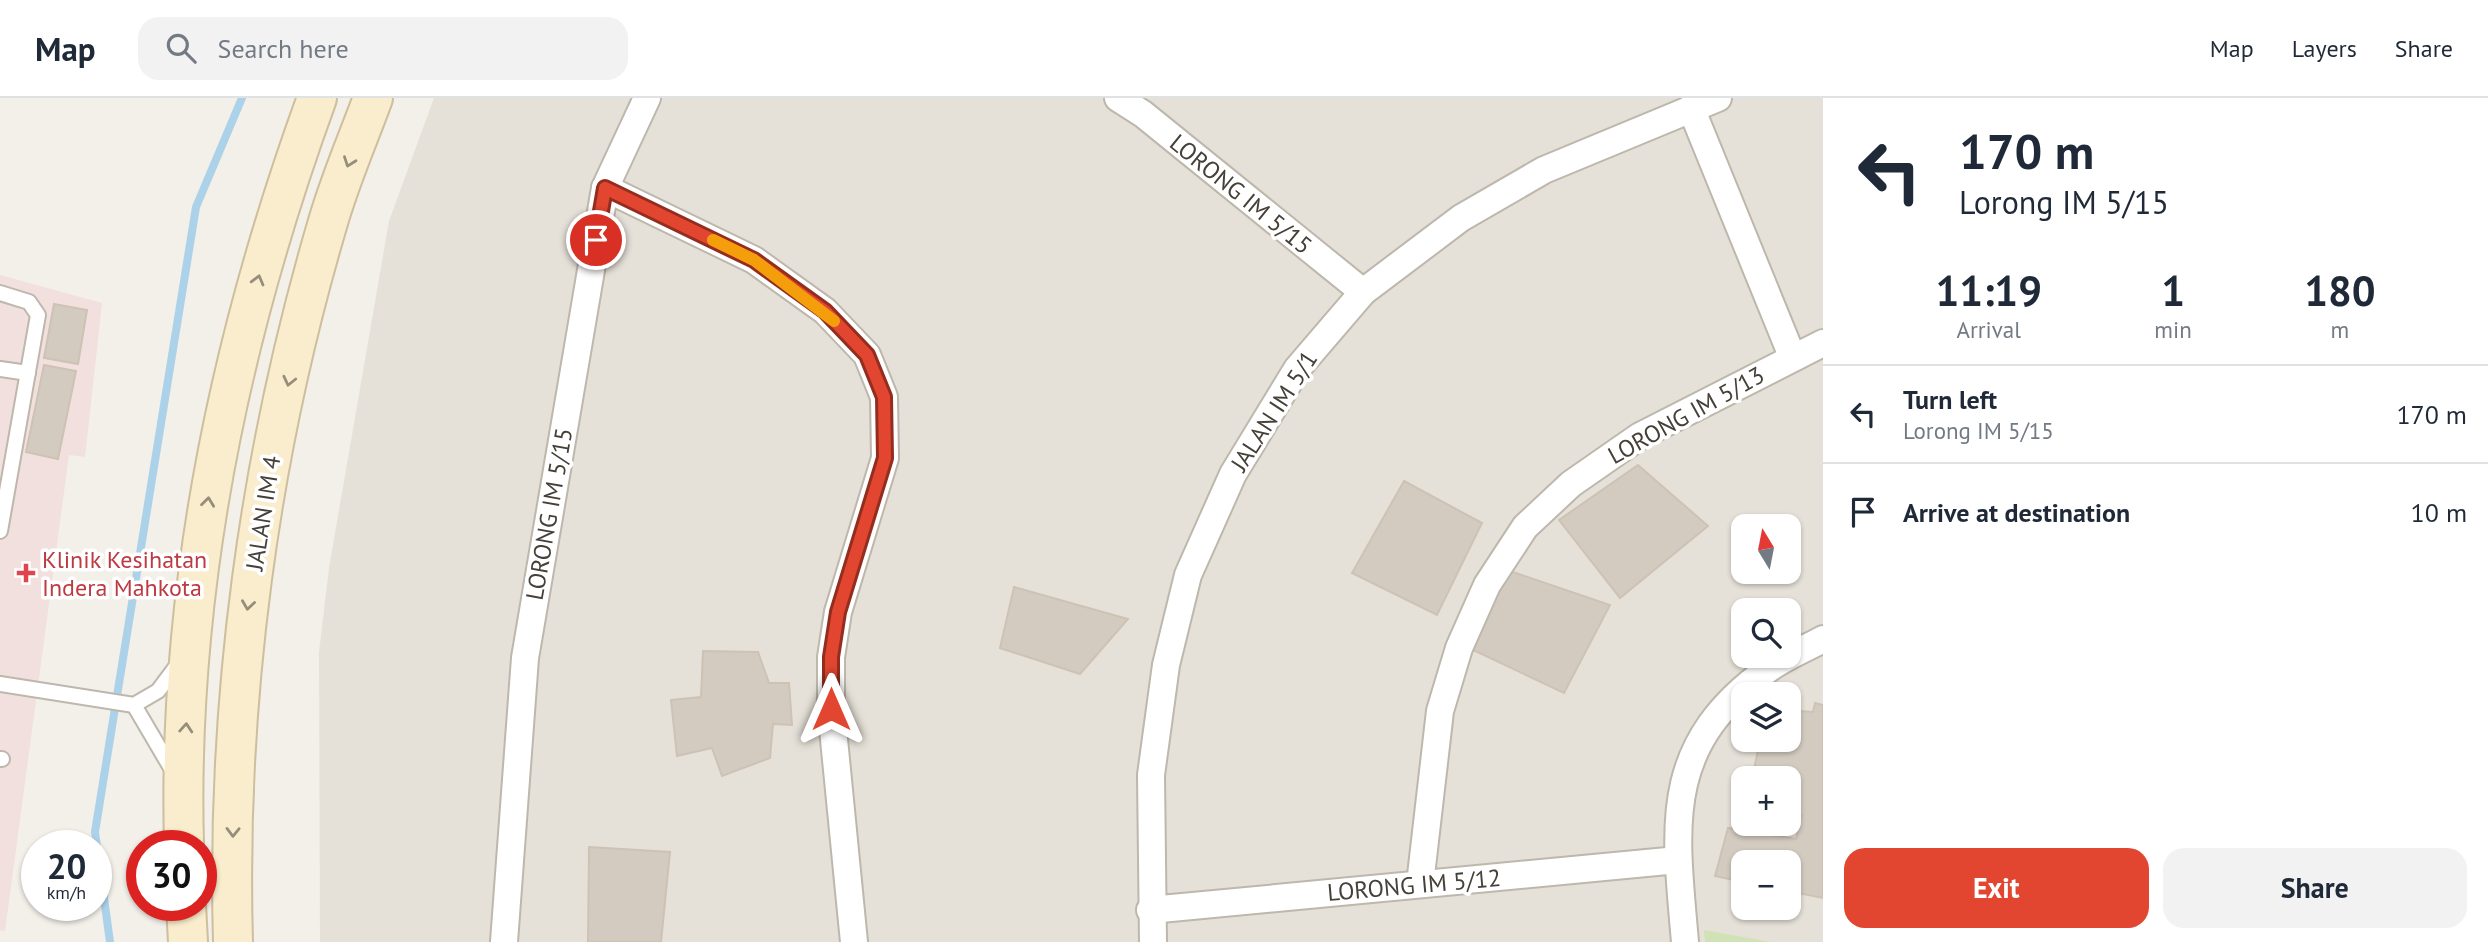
<!DOCTYPE html>
<meta charset="utf-8">
<style>
:root{--surface:#fff;--page:#f2f2f3;--text:#1f2937;--muted:#747a83;--line:#e0e1e3;--accent:#e24630}
body{margin:0;font-family:"PT Sans",sans-serif;background:var(--page);color:var(--text);height:100vh;display:flex;flex-direction:column;font-size:26px;white-space:nowrap}
*{box-sizing:border-box;margin:0}
p{font-size:23px;color:var(--muted)}
.icon{flex:none;width:38px;height:38px;fill:none;stroke:currentColor;stroke-width:2;stroke-linecap:round;stroke-linejoin:round}
.map{position:relative;flex:1;overflow:hidden}
.details{display:flex;flex-direction:column;background:var(--surface);width:665px}
.details>*{flex:none}
.top-card{background:#fff;color:var(--text);overflow:hidden}
.needle{width:46px;rotate:350deg}
.controls{position:absolute;left:1731px;top:416px;display:grid;gap:14px}
.controls a{display:grid;place-items:center;width:70px;height:70px;border-radius:14px;background:var(--surface);box-shadow:0 2px 5px #0004;font-size:35px}
.speed{position:absolute;left:21px;top:732px;display:flex;gap:14px;font-size:35px;font-weight:700;text-align:center}
.speed>*{display:grid;place-content:center;width:91px;height:91px;border-radius:50%;background:var(--surface);box-shadow:0 2px 5px #0004;line-height:1}
.speed small{font-size:18px;font-weight:400}
.speed .limit{border:10px solid #d22;background:#fff;color:#111}
.pin{position:absolute;display:grid;place-items:center;width:60px;height:60px;color:#fff;margin:-30px;border:4px solid #fff;border-radius:50%;box-shadow:0 2px 7px #0007}
.me{position:absolute;width:77px;margin:-38px;rotate:0deg;stroke-linejoin:round;filter:drop-shadow(0 0 5px #0008)}
.turn{display:flex;align-items:center;gap:24px;height:147px;padding:0 21px;font-size:32px}
.turn .icon{width:91px;height:91px;stroke-width:2.5}
.turn b{display:block;font-size:49px;line-height:60px}
.eta{display:flex;justify-content:space-evenly;align-items:center;height:119px;text-align:center}
.eta b{font-size:42px;font-weight:800;line-height:49px}
.action{display:flex;gap:14px;margin-top:auto;padding:14px 21px}
.action a{flex:1;height:80px;border-radius:21px;background:var(--accent);color:#fff;font-size:28px;font-weight:800;line-height:80px;text-align:center}
.action a+a{background:var(--page);color:var(--text)}
ul{padding:0;list-style:none}
li{display:flex;align-items:center;gap:21px;height:98px;padding:0 21px;border-top:2px solid var(--line)}
li div{flex:1}
li b{display:block;font-size:26px}
li em{font-style:normal}
header{display:flex;align-items:center;gap:42px;box-sizing:border-box;height:98px;padding:0 35px;background:var(--surface);border-bottom:2px solid var(--line)}
header strong{font-size:33px}
nav{display:flex;gap:38px;margin-inline-start:auto;font-size:24px}
.search{width:490px;height:63px;background:var(--page);display:flex;align-items:center;gap:18px;box-sizing:border-box;padding:0 24px;border-radius:21px;color:var(--muted);font-size:26px}
main{display:flex;flex:1;min-height:0}
.map>svg:first-child{display:block}
.residential{fill:#e6e1d8;fill-rule:evenodd}
.medical{fill:#f2e0de}
.green{fill:#d0e2b6}
.lines{fill:none;stroke-linecap:round;stroke-linejoin:round}
.stream{stroke:#acd2e9;stroke-width:8}
.building{fill:#d3cbc0;stroke:#cdc2b4;stroke-width:2}
.lane-casing{stroke:#bdb7ac;stroke-width:18}
.street-casing{stroke:#bdb7ac;stroke-width:30}
.secondary-casing{stroke:#cdbf9d;stroke-width:42}
.lane{stroke:#fff;stroke-width:14}
.street{stroke:#fff;stroke-width:26}
.secondary{stroke:#f9edcd;stroke-width:38}
.oneway{stroke:#968e7b}
.route-casing{stroke:#932e1f;stroke-width:18}
.route{stroke:#e24630;stroke-width:12}
.slow{stroke:#f59e0b;stroke-width:12}
.health-dot{fill:#e0444e;stroke:#fff;stroke-width:2.5}
.labels{text-anchor:middle;dominant-baseline:central;stroke-width:7;stroke-linejoin:round;paint-order:stroke}
.street-label{font-size:24px;fill:#454038;stroke:#fff}
.health-label{font-size:24px;fill:#be3a42;stroke:#fff;text-anchor:start}
</style>
<header>
<strong>Map</strong>
<div class="search"><svg class="icon" aria-label="search" viewBox="0 0 24 24"><circle cx="10" cy="10" r="6"/><path d="M15 15l6 6"/></svg>Search here</div>
<nav><a>Map</a><a>Layers</a><a>Share</a></nav>
</header>
<main>
<div class="map">
<svg width="1823" height="844" viewBox="0 0 1823 844">
<rect width="100%" height="100%" fill="#f3efe9"/>
<path class="residential" d="M434,0H1823V844H320L319,554L329,470L389,123ZM1743,429H1788V474H1743ZM1743,513H1788V558H1743ZM1743,597H1788V642H1743ZM1743,681H1788V726H1743ZM1743,765H1788V810H1743Z"/>
<polygon class="medical" points="0,177 102,205 85,359 69,357 5,833 0,832"/>
<polygon class="green" points="1704,832 1771,844 1705,844"/>
<g class="lines">
<polyline class="stream" points="110,844 95,734 196,109 242,0"/>
</g>
<g class="building">
<polygon points="54,206 87,212 78,266 44,260"/>
<polygon points="44,267 76,273 58,361 26,354"/>
<polygon points="1638,367 1708,428 1620,500 1559,422"/>
<polygon points="1404,383 1482,425 1437,517 1352,475"/>
<polygon points="1510,473 1610,507 1564,595 1469,550"/>
<polygon points="1014,489 1128,521 1080,576 1000,550"/>
<polygon points="703,553 758,554 769,585 789,585 792,627 773,626 770,660 722,678 712,650 677,658 671,602 701,599"/>
<polygon points="1815,605 1823,607 1823,800 1788,793 1788,765 1743,765 1743,784 1715,778 1728,730 1796,741 1802,717 1788,715 1788,681 1752,681 1760,642 1788,642 1788,612 1813,614"/>
<polygon points="589,749 670,754 661,844 588,844"/>
</g>
<g class="lines">
<g class="lane-casing">
<g id="lane">
<polyline points="0,195 29,204 38,217 0,433"/>
<polyline points="0,271 28,275"/>
<polyline points="0,586 134,607 158,593 179,565"/>
<polyline points="134,607 174,675"/>
<polyline points="0,661 2,661"/>
</g>
</g>
<g class="street-casing">
<g id="street">
<polyline points="1118,0 1143,16 1363,194"/>
<polyline points="1691,10 1792,258"/>
<polyline points="605,90 754,162 825,213 867,257 884,299 885,360 838,514 831,559 831,611 854,844"/>
<polyline points="1420,786 1440,613 1459,550 1487,487 1525,429 1571,386 1640,338 1823,245"/>
<polyline points="1150,812 1678,762"/>
<polyline points="504,844 525,560 605,90 647,0"/>
<polyline points="1153,844 1151,677 1166,567 1188,477 1233,376 1297,271 1363,194 1461,120 1544,72 1718,0"/>
<path d="M1685,844C1675,728 1661,648 1767,572C1784,559 1805,551 1823,541"/>
</g>
</g>
<g class="secondary-casing">
<g id="secondary">
<path d="M184,747C177,491 230,239 317,0"/>
<polyline points="186,807 188,844"/>
<path d="M233,844C226,602 259,357 328,124C340,82 358,41 373,0"/>
</g>
</g>
<use href="#lane" class="lane"/>
<use href="#street" class="street"/>
<use href="#secondary" class="secondary"/>
</g>
<defs><path id="oneway-chevron" d="M-2-3.5L2.5 0L-2 3.5" fill="none" stroke-width="1.6" stroke-linecap="round" stroke-linejoin="round" transform="scale(1.75)"/></defs>
<g class="oneway">
<use href="#oneway-chevron" transform="translate(349 64) rotate(110)"/>
<use href="#oneway-chevron" transform="translate(258 182) rotate(-75)"/>
<use href="#oneway-chevron" transform="translate(289 283) rotate(103)"/>
<use href="#oneway-chevron" transform="translate(208 404) rotate(-83)"/>
<use href="#oneway-chevron" transform="translate(248 507) rotate(98)"/>
<use href="#oneway-chevron" transform="translate(186 630) rotate(-86)"/>
<use href="#oneway-chevron" transform="translate(233 734) rotate(91)"/>
</g>
<g class="lines">
<g class="route-casing">
<polyline id="route" points="596,142 605,90 754,162 825,213 867,257 884,299 885,360 838,514 831,559 831,611"/>
</g>
<use href="#route" class="route"/>
<polyline class="slow" points="713,142 754,162 834,223"/>
</g>
<path class="health-dot" d="M22.5 464.5h7v7h7v7h-7v7h-7v-7h-7v-7h7z"/>
<g class="labels">
<g class="street-label">
<text transform="translate(1241 96) rotate(39)">LORONG IM 5/15</text>
<text transform="translate(1274 313) rotate(-57)">JALAN IM 5/1</text>
<text transform="translate(1686 317) rotate(-29)">LORONG IM 5/13</text>
<text transform="translate(263 415) rotate(-81)">JALAN IM 4</text>
<text transform="translate(549 416) rotate(-80)">LORONG IM 5/15</text>
<text transform="translate(1414 787) rotate(-5)">LORONG IM 5/12</text>
</g>
<g class="health-label">
<text x="42" y="461">Klinik Kesihatan<tspan x="42" dy="28">Indera Mahkota</tspan></text>
</g>
</g>
</svg>
<div class="controls">
<a><svg class="needle" viewBox="-14 -14 28 28"><path d="M0-13l5 13h-10z" fill="#e53935"/><path d="M0 13l5-13h-10z" fill="#747a83"/></svg></a>
<a><svg class="icon" aria-label="search" viewBox="0 0 24 24"><circle cx="10" cy="10" r="6"/><path d="M15 15l6 6"/></svg></a>
<a><svg class="icon" aria-label="layers" viewBox="0 0 24 24"><path d="M12 4l9 5-9 5-9-5zM3 14l9 5 9-5"/></svg></a>
<a>+</a>
<a>−</a>
</div>
<div class="speed"><div>20<small>km/h</small></div><div class="limit">30</div></div>
<div class="pin" style="left:596px;top:142px;background:#d93025"><svg class="icon" aria-label="arrive" viewBox="0 0 24 24"><path d="M6 21V4h12l-3 4 3 4H6"/></svg></div>
<svg class="me" style="left:831px;top:611px" viewBox="-20 -20 40 40"><path d="M0-17L14 15 0 8-14 15z" fill="#e24630" stroke="#fff" stroke-width="4"/></svg>
</div>
<section class="details">
<div class="top-card">
<div class="turn"><svg class="icon" aria-label="left" viewBox="0 0 24 24"><path d="M17 20v-9H6M10 6l-5 5 5 5"/></svg><div><b>170 m</b>Lorong IM 5/15</div></div>
</div>
<div class="eta">
<div><b>11:19</b><p>Arrival</p></div>
<div><b>1</b><p>min</p></div>
<div><b>180</b><p>m</p></div>
</div>
<ul>
<li><svg class="icon" aria-label="left" viewBox="0 0 24 24"><path d="M17 20v-9H6M10 6l-5 5 5 5"/></svg><div><b>Turn left</b><p>Lorong IM 5/15</p></div><em>170 m</em></li>
<li><svg class="icon" aria-label="arrive" viewBox="0 0 24 24"><path d="M6 21V4h12l-3 4 3 4H6"/></svg><div><b>Arrive at destination</b></div><em>10 m</em></li>
</ul>
<div class="action"><a>Exit</a><a>Share</a></div>
</section>
</main>
